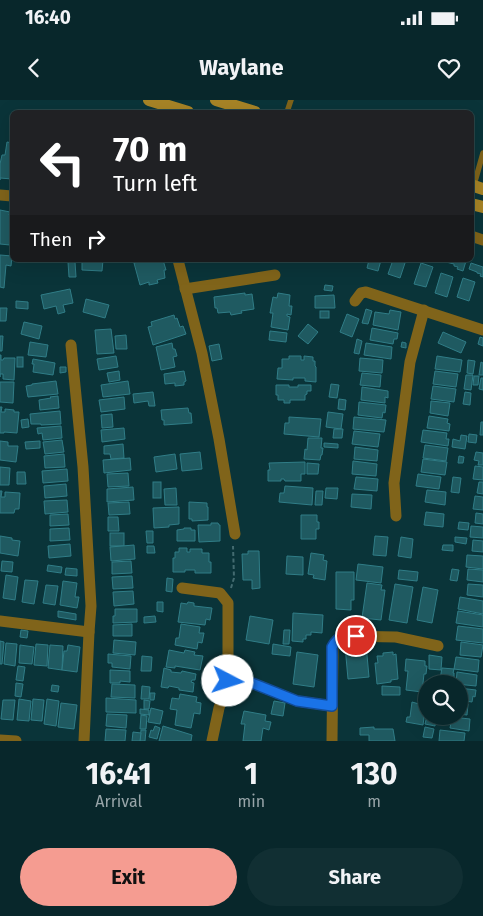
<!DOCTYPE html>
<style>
:root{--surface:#08272b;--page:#112f33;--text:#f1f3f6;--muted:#98a5a9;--line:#294447;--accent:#f59c91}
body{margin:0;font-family:"Fira Sans",sans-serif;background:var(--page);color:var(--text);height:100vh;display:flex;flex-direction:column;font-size:19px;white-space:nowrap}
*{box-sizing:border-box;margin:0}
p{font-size:16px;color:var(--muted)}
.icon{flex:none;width:28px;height:28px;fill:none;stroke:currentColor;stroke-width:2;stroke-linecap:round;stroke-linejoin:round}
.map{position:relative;height:641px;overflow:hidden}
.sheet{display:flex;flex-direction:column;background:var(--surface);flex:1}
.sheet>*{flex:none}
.guide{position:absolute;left:10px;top:10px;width:464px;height:152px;border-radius:8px;box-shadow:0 5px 20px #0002,0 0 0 1px var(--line);background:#202124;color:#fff;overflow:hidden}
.buttons{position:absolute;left:418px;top:575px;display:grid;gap:10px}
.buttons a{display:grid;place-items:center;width:50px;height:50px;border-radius:50%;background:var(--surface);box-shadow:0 5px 20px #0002,0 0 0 1px var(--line);font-size:25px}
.pin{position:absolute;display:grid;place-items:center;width:42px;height:42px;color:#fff;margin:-21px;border:2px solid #fff;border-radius:50%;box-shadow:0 1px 5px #0007}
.me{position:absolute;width:55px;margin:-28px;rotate:95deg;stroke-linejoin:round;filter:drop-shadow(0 0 4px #0008)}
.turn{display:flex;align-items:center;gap:18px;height:105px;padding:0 20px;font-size:22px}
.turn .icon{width:65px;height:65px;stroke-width:2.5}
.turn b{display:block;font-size:35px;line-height:42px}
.then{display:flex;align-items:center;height:48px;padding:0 20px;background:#0003;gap:10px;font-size:19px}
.eta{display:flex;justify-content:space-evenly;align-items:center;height:85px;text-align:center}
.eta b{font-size:30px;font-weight:700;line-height:35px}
.button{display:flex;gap:10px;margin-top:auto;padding:10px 20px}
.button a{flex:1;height:58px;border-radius:30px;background:var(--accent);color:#111;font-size:20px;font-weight:700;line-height:58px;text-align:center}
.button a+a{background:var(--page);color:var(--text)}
.status{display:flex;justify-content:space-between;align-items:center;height:35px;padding:0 25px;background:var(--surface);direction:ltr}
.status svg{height:14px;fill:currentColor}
header{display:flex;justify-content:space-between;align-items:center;height:65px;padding:0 20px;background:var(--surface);font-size:22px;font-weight:700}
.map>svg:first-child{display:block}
.building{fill:#1f5a61;stroke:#307d87}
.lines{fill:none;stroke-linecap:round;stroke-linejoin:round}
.path{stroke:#436b70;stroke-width:2;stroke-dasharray:4 2.5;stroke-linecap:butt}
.service{stroke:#80641a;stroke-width:5.5}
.minor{stroke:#80641a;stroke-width:11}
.secondary{stroke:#a78426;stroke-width:12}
.route-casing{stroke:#114b97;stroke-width:12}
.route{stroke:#1a73e8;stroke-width:9}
</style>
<div class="status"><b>16:40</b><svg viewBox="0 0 49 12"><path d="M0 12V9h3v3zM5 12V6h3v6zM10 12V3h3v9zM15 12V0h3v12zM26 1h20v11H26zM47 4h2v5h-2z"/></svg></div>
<header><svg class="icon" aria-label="back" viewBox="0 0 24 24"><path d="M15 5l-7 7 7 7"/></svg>Waylane<svg class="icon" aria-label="heart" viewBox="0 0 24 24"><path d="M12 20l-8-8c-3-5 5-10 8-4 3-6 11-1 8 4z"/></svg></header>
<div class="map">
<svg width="483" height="641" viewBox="0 0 483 641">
<rect width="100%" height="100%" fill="#0a3439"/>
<g class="building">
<polygon points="7,42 12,43 12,79 0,78 0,80 0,64 2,55 5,55"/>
<polygon points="0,110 10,112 9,115 12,115 12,132 10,145 0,144"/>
<polygon points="0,155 12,156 11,166 6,165 4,188 0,187"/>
<polygon points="82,160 103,160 102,171 82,170"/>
<polygon points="147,160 163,160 166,170 164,170 165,178 157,180 158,183 149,185 149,182 140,185 134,163"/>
<polygon points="369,160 381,160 378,171 367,168"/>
<polygon points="393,160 406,160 400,178 388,174"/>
<polygon points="447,160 461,160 466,161 463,171 457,169 458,167 454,166 454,164 446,162"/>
<polygon points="68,162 75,162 76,177 69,177"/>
<polygon points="421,163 433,167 426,187 414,184"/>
<polygon points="471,163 483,167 483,177 480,176 481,174 477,173 477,172 469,169"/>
<polygon points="441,173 453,177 447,197 435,193"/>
<polygon points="463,178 475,182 469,201 457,197"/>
<polygon points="325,185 333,186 332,191 324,190"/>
<polygon points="70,189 73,203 63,205 65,212 58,214 56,206 44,209 41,195"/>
<polygon points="245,193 245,195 252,194 254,209 241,211 242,213 231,215 230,212 218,213 217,208 215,208 214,197"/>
<polygon points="278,193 290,195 289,206 292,206 291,215 287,214 287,216 290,217 288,230 271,227 273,213 270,213 273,197 277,198"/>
<polygon points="334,195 335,208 315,208 315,196"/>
<polygon points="86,199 109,205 105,218 83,212"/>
<polygon points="16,201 28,202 28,209 16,208"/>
<polygon points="0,208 7,208 6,221 0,221"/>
<polygon points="366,209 372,211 368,224 362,223"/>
<polygon points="390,210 401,212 398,230 373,225 375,212 389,214"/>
<rect x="320" y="211" width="9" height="7"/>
<polygon points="347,214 359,219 352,237 340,232"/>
<polygon points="174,215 175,219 177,218 180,227 183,226 186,234 153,245 148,227 152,226 151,222"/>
<polygon points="24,222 42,226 39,239 21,234"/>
<polygon points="308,224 318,232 308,244 298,236"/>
<polygon points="372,228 398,233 397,239 394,239 393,244 370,240"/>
<polygon points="111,229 114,253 97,254 95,230"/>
<polygon points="270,231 287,233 286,242 269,240"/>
<polygon points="443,232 466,242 461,253 438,243"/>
<polygon points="126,235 127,249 116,249 115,236"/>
<polygon points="0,236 3,236 2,251 0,251"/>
<polygon points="480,237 483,238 483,246 478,244"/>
<polygon points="357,239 362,241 359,254 354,253"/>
<polygon points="30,242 48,245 46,257 28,255"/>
<polygon points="402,242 406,243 406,248 401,247"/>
<polygon points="172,243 173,249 175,249 177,256 173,257 175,267 161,270 156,247"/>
<polygon points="366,243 392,247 391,259 364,255"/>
<polygon points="219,244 222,259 212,261 209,246"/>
<polygon points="0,255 1,255 1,260 3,260 4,258 15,258 14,280 3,279 3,274 0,274 0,277"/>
<polygon points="116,256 118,267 99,270 97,259"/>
<polygon points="289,256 301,256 301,260 304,260 304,256 313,257 313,261 315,261 315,266 316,267 316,282 305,281 305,278 293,278 293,280 277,279 278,268 282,268 282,259 289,259"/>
<polygon points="437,256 462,260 460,272 435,269"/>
<rect x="17" y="257" width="6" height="10"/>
<polygon points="360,258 383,260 382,273 359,271"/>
<polygon points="33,259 55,263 53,275 33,272 34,264 32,264"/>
<polygon points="468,260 475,261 473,274 467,273"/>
<polygon points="481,262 483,263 483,275 479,275"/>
<polygon points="60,267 66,267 66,272 60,273"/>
<polygon points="119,271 120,280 109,282 107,273"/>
<polygon points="184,271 186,281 184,282 184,285 175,286 175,283 165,284 164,274"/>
<polygon points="435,271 458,274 456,287 433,284"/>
<polygon points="362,273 381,275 380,287 360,285"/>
<polygon points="466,275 473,275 471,290 464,289"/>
<polygon points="474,276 479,276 478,285 473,285"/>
<polygon points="481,278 483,278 483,290 479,289"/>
<polygon points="56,281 58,294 28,297 26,286 32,285 32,284"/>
<polygon points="128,281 130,294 103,297 101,285"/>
<polygon points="0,282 14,282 13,303 0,302"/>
<polygon points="331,284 339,285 337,298 329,297"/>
<polygon points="276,285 289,285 289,287 298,287 298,285 311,285 311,291 307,291 307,294 305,295 305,300 290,300 290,303 284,303 284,300 278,300 278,295 276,295"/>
<polygon points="433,286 456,289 454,302 431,299"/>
<polygon points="362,287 388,291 388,298 385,297 385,303 361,300"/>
<polygon points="153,292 155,306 149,306 148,301 134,303 133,294"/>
<polygon points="465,292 471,293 470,305 463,304"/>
<polygon points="58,296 59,308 40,310 39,300 51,298 50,297"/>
<polygon points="124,297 125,309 101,312 99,300"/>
<polygon points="339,299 346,300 345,310 338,309"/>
<polygon points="431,301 450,303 448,316 430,313"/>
<polygon points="359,302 386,305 385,313 383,312 382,318 358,315"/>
<polygon points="0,307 2,307 1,312 5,312 5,309 14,310 14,312 19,312 17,333 4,332 4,333 0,333"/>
<polygon points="188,308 189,313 191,313 192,323 164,325 164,320 162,320 161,310"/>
<polygon points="60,311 61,324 41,325 41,324 31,324 30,314"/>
<polygon points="328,312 343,314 341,329 326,327"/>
<polygon points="112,314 113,327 102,328 101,315"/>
<polygon points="429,316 448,319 447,323 450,324 449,331 427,328"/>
<polygon points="289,317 321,319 319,337 284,334 285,323 289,323"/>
<polygon points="354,317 386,320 384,332 353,329"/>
<polygon points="28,319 29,327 22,328 21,320"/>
<polygon points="481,322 483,322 483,335 480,335"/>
<polygon points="61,326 62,338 43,340 42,333 38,334 37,328"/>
<polygon points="124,328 125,339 102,342 101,330"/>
<polygon points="334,329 343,329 342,338 333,338"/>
<polygon points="423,330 447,333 446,339 449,339 448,346 421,342"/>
<polygon points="354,331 380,334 378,347 352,344"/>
<polygon points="469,334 477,335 476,343 468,342"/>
<polygon points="461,335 467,336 465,349 452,347 453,339 460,341"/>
<polygon points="308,338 322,338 321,348 323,348 322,355 321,355 320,360 304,359 305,349 307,350"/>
<polygon points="62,340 64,352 45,354 43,342"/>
<polygon points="0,341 8,342 8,346 18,346 16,362 0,360"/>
<polygon points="40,341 40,348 26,349 25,342"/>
<polygon points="324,343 338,344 338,348 324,347"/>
<polygon points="123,344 124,358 111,359 110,354 104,354 104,346"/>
<polygon points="425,345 448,348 446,361 423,358"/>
<polygon points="355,347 378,350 377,361 354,359"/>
<polygon points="200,352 202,369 182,371 180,354"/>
<polygon points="476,352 483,353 483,365 478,365 479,361 474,360"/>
<polygon points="64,354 65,367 45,368 44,356"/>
<polygon points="175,354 177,369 156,372 154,357"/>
<polygon points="459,356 464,357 463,363 458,363"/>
<polygon points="130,358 131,370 104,373 103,360"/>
<polygon points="423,359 447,362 445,375 421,372"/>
<polygon points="353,361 377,364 376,376 352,374"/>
<polygon points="305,362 305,374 301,374 301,381 285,381 284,379 281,379 281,381 268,381 268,370 270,370 269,363"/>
<polygon points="307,363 319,364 318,374 307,374"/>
<polygon points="475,366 483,367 483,380 473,379"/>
<polygon points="0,367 10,368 9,385 0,385"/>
<polygon points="67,369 68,381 43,383 42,371"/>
<polygon points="17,372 25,372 26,384 17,384"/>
<polygon points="128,373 129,386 108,387 107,374"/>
<polygon points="418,374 441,377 439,389 416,386"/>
<polygon points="356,377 378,379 377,391 354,389"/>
<polygon points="453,377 461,378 459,393 451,392"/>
<rect x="153" y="382" width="8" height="16"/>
<polygon points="479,382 483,382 483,394 477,393"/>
<polygon points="66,384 67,396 45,398 44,386"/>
<polygon points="285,386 313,388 312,405 279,402 280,393 284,393"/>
<polygon points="133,387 134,400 107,402 107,389"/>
<polygon points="176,388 177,405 165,405 164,389"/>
<polygon points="326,388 338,388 337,399 325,398"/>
<polygon points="427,390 446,392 445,405 425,402"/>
<polygon points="0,391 2,391 1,397 5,397 5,392 20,393 19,409 15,409 14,413 0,413"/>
<polygon points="316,391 323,391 322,405 315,405"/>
<polygon points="352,394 372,395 371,409 351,407"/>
<polygon points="475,396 483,397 483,410 473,409"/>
<polygon points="67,400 68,412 45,414 44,401"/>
<polygon points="129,402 130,414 109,415 108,403"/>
<polygon points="189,402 207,403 207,407 208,407 208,420 192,421 192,419 189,419"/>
<polygon points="179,407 179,424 169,425 169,427 154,428 153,408"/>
<polygon points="426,412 444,414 443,427 424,425"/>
<polygon points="476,413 483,414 483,424 475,423"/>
<polygon points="68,414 69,425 50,426 50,415"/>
<polygon points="301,415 317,415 317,422 319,422 319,429 316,429 316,439 301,439"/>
<polygon points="108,417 118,417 119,431 108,431"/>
<polygon points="459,422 469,423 468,430 458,429"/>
<polygon points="211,423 218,423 219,425 220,425 220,441 199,442 198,425 211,425"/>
<polygon points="471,426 483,427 483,438 470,437"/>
<polygon points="69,428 70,440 50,441 50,429"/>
<polygon points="184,428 191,428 191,430 195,430 195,441 177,441 177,430 184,429"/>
<polygon points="146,431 153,431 153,443 147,443"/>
<rect x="110" y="433" width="14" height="13"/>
<polygon points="0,436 12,438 12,440 20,441 18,456 0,453"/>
<polygon points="375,436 388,437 386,456 373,455"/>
<polygon points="401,437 413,439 411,458 398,456"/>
<polygon points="455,437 467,438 466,444 455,442"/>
<polygon points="473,440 483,441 483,452 472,451"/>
<polygon points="70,444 71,456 49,458 48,446"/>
<polygon points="134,445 135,459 111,461 110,447"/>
<polygon points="443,445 453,445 453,451 442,450"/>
<polygon points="147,446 154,446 155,453 147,453"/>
<polygon points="179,448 187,448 187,452 190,452 190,449 202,449 202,453 209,453 209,462 211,462 211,473 195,473 195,470 185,470 185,472 173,472 173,458 175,458 175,452 179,452"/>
<polygon points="248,451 259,451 260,488 252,489 252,480 243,480 242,454 248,454"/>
<polygon points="311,453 324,455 323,460 327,461 325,480 313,478 314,475 308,474"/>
<polygon points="467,455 483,456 483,469 466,467"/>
<polygon points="287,456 303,457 303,475 286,474"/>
<polygon points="2,461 13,462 12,472 1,471"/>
<polygon points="131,461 132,473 112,474 112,462"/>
<polygon points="358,464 383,467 381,483 356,480"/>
<polygon points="48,465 62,467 61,473 47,471"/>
<polygon points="66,468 77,469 77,476 65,475"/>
<polygon points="452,469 459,470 457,481 450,480"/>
<polygon points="468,469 483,470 483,482 467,480"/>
<polygon points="399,470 418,472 417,481 398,479"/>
<polygon points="336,472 354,472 354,500 351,500 351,510 336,509"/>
<polygon points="6,475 18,477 15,500 3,498"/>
<polygon points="132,476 133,488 113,489 112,477"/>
<polygon points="167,478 173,479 172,492 166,491"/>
<polygon points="25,480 38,481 34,504 22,502"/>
<polygon points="63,481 77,483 75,497 79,497 77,508 60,505"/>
<polygon points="367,483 382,485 381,490 385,490 381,520 362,518"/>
<polygon points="395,484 413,487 407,523 389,520"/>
<polygon points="468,484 483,485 483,497 467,495"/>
<polygon points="46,485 58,486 55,505 43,503"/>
<polygon points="423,487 438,490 432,523 417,520"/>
<polygon points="133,491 134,504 114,506 113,492"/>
<polygon points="460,497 483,501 483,514 458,509"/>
<polygon points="157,502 163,502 163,512 157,511"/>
<polygon points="188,502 194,503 194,506 212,508 210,520 206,519 205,525 178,522 181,503 187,504"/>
<polygon points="115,509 137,509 137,522 113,523 113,516 115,516"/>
<polygon points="58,511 76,514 76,520 58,517"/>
<polygon points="458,511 483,515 483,527 456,523"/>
<polygon points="293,513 323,515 322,533 311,532 311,535 306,535 306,539 303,539 303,542 292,541"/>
<polygon points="155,516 156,522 144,523 144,517"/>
<polygon points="250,516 273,520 269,544 246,540"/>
<polygon points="132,524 132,536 113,536 113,525"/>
<polygon points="181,524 200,527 199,533 204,533 202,543 198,542 197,549 175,545 176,538 179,538"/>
<polygon points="458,526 483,529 483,543 456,540"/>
<polygon points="21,530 28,531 27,538 20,537"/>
<polygon points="284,530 290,530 289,544 283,544"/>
<polygon points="114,540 136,542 135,555 113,553"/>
<polygon points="0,541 4,542 2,564 0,564"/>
<polygon points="461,542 483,545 481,557 460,555"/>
<polygon points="6,543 17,544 15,566 4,564"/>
<polygon points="36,544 48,545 47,566 34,565"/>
<polygon points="273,544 291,547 290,556 272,554"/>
<polygon points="366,544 369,577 348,579 345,546"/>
<polygon points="20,545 34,547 32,564 19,563"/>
<polygon points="50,545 63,546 62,570 48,568"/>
<polygon points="68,545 80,547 77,572 62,570 64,551 67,551"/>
<polygon points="169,550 184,553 185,550 195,552 194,555 203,556 200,570 175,566 175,568 166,567"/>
<polygon points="297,552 318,555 314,587 293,584"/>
<polygon points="393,552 393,555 396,554 398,579 391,580 391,582 377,584 375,563 378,563 377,556 383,556 383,553"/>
<polygon points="108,554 131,556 130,569 112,567 112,563 108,563"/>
<polygon points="429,555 442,557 441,570 429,569"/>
<polygon points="142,556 152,557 151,571 141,571"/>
<polygon points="456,557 479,560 478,572 454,569"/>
<polygon points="406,559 425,561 425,566 427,566 426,574 424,574 422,592 406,590 408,571 405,571"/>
<polygon points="212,564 223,565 223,582 221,582 221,586 209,585"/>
<polygon points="18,566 25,567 23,581 16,580"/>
<polygon points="164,568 171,570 171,572 181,573 182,571 196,574 195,580 192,580 191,582 194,583 193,592 179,590 179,588 169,586 168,588 161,587"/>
<polygon points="442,568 454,569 453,573 454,573 454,581 440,579"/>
<polygon points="110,570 130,571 130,582 120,581 120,583 110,583"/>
<polygon points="457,572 477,575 476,586 456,584"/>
<polygon points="434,577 439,578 438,584 432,584"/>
<polygon points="16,583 23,584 21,597 15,596"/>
<polygon points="112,584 135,585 135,598 111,597"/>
<polygon points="52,585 59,586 58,592 51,591"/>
<polygon points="142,586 150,587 149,599 141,599"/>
<polygon points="382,586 400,587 400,595 382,595"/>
<polygon points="459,588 476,590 475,597 473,596 472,602 459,600"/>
<polygon points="150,593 155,593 154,600 150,600"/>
<polygon points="180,594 197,597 196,602 201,603 200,614 194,613 191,628 175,625 177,610 170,609 172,598 179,599"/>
<polygon points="106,598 136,600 136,613 106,612"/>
<polygon points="19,599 31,601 29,621 17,620"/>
<polygon points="33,599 44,600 42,621 31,620"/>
<polygon points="47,599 59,601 56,626 44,624"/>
<polygon points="3,600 15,600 13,620 1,619"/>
<polygon points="144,600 150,601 149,609 144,609"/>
<polygon points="274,601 285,603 283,616 271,614"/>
<polygon points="419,601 426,603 423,625 406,622 407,617 410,617 412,602 419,604"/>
<polygon points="459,602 468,604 467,615 459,614"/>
<polygon points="61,603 77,605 74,629 58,627"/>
<polygon points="151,608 163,611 160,624 148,622"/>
<polygon points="140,609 149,610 149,615 140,614"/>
<polygon points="244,611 266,615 265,621 271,622 269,630 263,628 261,641 243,641 245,624 241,624"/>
<polygon points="107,614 127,615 126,628 106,626"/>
<polygon points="141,615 147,616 146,629 140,629"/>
<polygon points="427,616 436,616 435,626 425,624"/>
<polygon points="452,617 470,619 469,631 450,628"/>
<polygon points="155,626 160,628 157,639 149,637 151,630 153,631"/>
<polygon points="163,626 192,635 191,641 159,641"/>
<polygon points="374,627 374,629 393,629 395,641 369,641 369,635 360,635 360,628"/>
<polygon points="425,627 434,629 432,638 423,637"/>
<polygon points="106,629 126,630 125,641 105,641"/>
<polygon points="141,630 146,630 145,641 140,641"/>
<polygon points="440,630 465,633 464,641 439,641"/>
<polygon points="133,632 141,633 140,641 132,641"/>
</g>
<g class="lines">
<polyline class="path" points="231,488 234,478 233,446"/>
<g class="service">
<polyline points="287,12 291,0"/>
<polyline points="474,85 483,53"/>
</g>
<g class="minor">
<polyline points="0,95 12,96"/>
<polyline points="471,136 483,140"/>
<polyline points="178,160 202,253 219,339 235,434"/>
<polyline points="185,189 275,175"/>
<polyline points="355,201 361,193 366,192 483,230"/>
<polyline points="71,245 83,367 91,506 89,532 84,641"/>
<polyline points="396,416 394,383 410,262 424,210"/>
<polyline points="182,488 220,493 228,503 228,581 219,608 212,641"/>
<polyline points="0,521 89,532"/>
<polyline points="228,581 234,578 242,579 297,601 332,606"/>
<polyline points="0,640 16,641"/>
<polyline points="332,641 333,547 337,540 343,536 396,537 438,546"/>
</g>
<g class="secondary">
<polyline points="149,0 188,12"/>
<polyline points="216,0 255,12"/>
<polyline points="471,85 483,89"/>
<polyline points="471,104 483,107"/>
</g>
</g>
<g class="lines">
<g class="route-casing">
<path id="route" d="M228,581L234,578L242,579L297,601L332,606V547C339,535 343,536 356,536"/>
</g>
<use href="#route" class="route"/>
</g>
</svg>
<div class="buttons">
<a><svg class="icon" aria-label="search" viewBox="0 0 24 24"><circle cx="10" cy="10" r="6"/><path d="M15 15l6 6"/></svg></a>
</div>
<div class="pin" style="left:356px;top:536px;background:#d93025"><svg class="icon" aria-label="arrive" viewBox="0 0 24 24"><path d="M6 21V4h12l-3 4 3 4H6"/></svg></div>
<svg class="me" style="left:228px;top:581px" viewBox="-20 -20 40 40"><circle r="19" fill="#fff"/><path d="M0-13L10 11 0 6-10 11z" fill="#1a73e8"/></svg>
<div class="guide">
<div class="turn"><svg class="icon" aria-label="left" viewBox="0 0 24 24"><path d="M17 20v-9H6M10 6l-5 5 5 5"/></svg><div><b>70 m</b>Turn left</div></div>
<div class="then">Then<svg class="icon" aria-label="right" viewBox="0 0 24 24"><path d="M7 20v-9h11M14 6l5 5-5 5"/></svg></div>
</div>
</div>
<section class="sheet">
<div class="eta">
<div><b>16:41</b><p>Arrival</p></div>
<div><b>1</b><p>min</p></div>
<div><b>130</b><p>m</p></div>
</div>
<div class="button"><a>Exit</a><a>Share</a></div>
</section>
